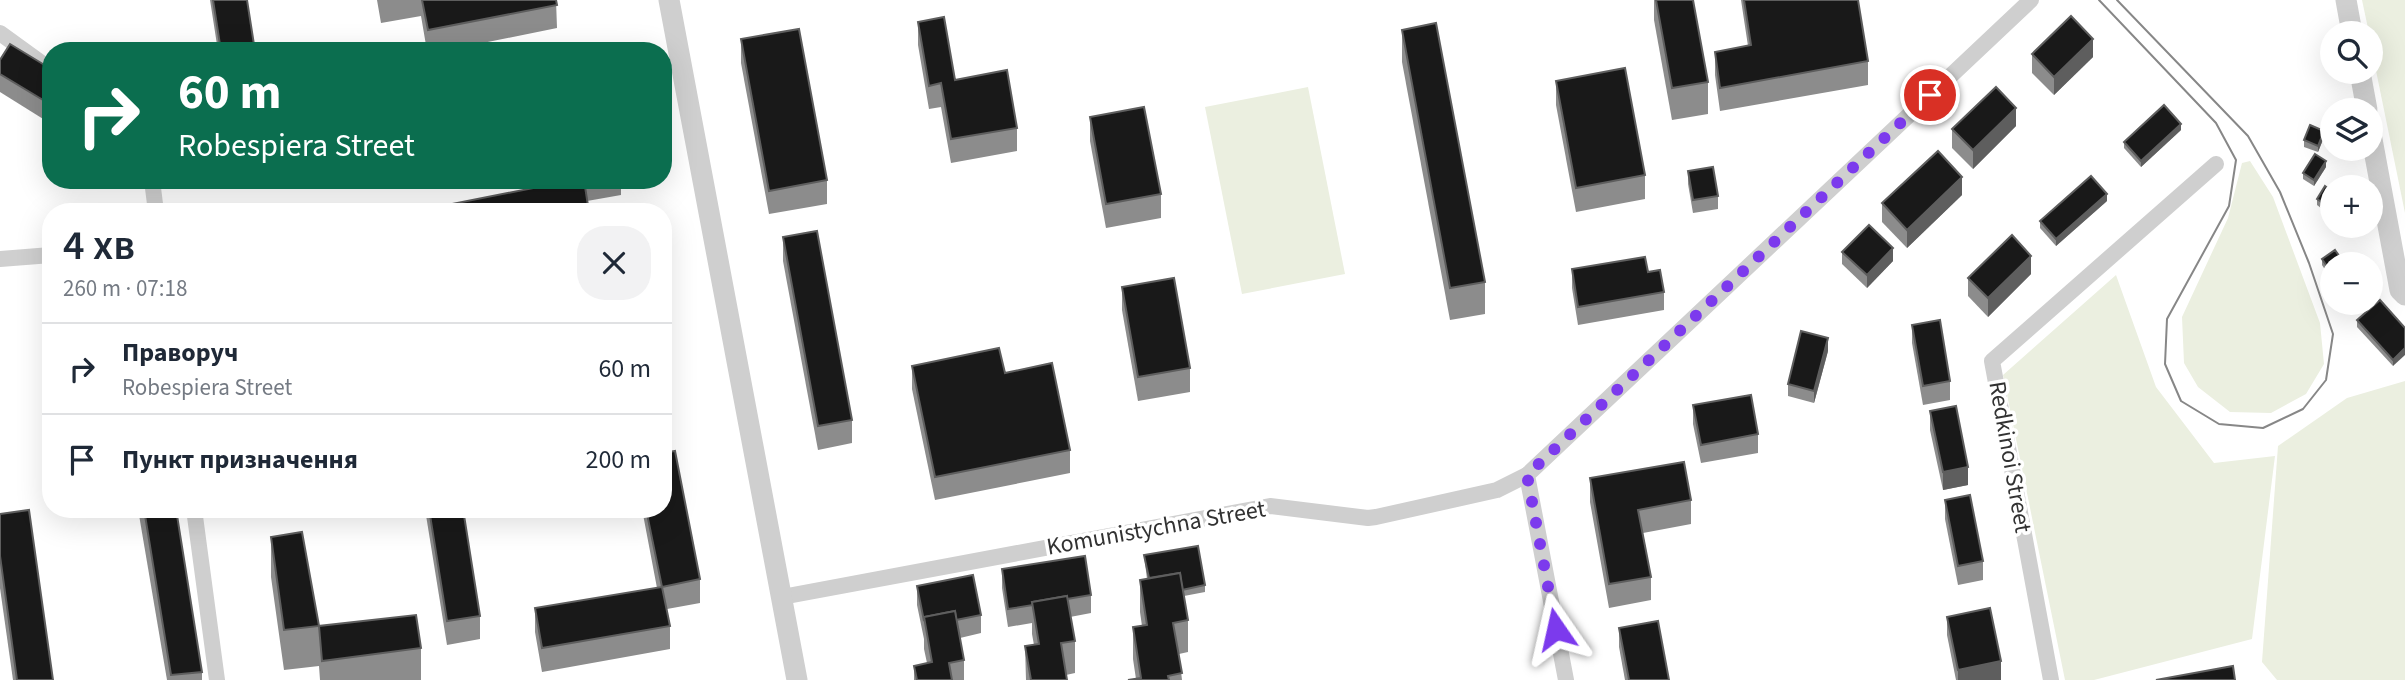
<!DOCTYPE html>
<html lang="uk">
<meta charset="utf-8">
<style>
:root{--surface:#fff;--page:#f2f2f3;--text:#1f2937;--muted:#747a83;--line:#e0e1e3}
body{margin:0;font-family:"Source Sans 3",sans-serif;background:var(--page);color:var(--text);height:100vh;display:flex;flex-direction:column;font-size:26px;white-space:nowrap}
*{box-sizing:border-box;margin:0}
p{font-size:23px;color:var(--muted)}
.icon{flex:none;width:38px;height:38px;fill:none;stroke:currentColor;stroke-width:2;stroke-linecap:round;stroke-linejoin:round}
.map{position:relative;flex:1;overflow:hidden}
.side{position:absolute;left:42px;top:203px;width:630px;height:315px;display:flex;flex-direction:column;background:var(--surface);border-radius:28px;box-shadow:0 7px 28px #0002}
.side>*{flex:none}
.guide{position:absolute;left:42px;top:42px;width:630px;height:147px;border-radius:28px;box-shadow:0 7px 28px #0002;background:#0b6e4f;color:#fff;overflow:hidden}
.controls{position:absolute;left:2320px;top:21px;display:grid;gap:14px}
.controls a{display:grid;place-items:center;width:63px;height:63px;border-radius:50%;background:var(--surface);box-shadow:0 7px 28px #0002;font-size:35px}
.pin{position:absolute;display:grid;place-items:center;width:60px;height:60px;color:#fff;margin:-30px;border:4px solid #fff;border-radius:50%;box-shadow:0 2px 7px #0007}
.me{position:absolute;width:77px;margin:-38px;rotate:349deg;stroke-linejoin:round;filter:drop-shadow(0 0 5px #0008)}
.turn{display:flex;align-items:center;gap:24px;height:147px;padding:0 21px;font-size:32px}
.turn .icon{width:91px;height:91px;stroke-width:2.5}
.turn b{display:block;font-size:49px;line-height:60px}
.round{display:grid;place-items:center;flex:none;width:74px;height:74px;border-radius:28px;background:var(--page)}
.headline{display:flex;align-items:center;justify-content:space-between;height:119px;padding:0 21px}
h1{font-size:42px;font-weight:600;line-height:52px}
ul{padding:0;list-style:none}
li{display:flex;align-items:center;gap:21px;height:91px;padding:0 21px;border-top:2px solid var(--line)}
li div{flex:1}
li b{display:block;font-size:26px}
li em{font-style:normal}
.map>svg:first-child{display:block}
.green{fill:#ebefe0}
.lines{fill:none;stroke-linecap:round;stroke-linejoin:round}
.minor{stroke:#cfcfcf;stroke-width:16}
.tertiary{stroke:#cfcfcf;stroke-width:21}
.tram{stroke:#878787;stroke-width:2}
.wall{fill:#8c8c8c}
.shaded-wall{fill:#5e5e5e}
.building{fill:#191919;stroke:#5e5e5e;stroke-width:2}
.route{stroke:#7c3aed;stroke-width:12;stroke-dasharray:0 21.6}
.labels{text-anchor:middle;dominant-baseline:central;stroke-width:7;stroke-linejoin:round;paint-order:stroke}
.street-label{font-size:24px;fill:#323232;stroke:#fff}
</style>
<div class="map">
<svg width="2405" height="680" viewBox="0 0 2405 680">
<rect width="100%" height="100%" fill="#fff"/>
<g class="green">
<polygon points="2362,0 2405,0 2405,213 2371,46 2371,33 2369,33"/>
<polygon points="1308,87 1345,274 1242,294 1205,107"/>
<polygon points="2250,161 2273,197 2320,323 2324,364 2306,394 2271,413 2230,412 2198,387 2184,363 2182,317 2228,218 2242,163"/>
<polygon points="2116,275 2156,387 2214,463 2275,456 2252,639 2094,680 2065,680 2003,375"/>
<polygon points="2405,381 2405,680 2277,680 2262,662 2278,446 2347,398"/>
</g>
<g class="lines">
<g class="minor">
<polyline points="0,33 51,70"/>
<polyline points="152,180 156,212"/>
<polyline points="0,259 51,255"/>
<polyline points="194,509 217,680"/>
<polyline points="782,597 1270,506 1368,518 1376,517 1497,490 1527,475"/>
<polyline points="1566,680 1527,475 2031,0"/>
<polyline points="2051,680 1992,361 2216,164"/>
</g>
<g class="tertiary">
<polyline points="669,0 797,680"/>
<polyline points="2346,0 2352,33"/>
<polyline points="2360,72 2367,110"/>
<polyline points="2371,134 2400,290 2405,295"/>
</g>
<polyline class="tram" points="2099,0 2216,123 2236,160 2229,206 2167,319 2165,364 2181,401 2219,424 2263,428 2303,409 2326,380 2333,334 2309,263 2280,192 2248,136 2117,0"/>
</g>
<g class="wall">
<polygon points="210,0 247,0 255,51 218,51"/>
<polygon points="377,0 556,0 557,28 443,51 427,51 421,16 381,23"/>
<polygon points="1654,0 1693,0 1708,82 1708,114 1672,120 1654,20"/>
<polygon points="1741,0 1858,0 1868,61 1868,85 1720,111 1715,75 1715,52 1748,46"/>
<polygon points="918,22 955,80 1017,128 1017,151 951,163 941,107 929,109 918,45"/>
<polygon points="1402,30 1485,282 1485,314 1450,320 1402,62"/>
<polygon points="741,39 827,180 827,204 769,214 741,63"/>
<polygon points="2032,54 2093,57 2054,95 2032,73"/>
<polygon points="0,60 51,69 48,122 0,92"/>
<polygon points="1556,81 1645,175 1645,199 1576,212 1556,105"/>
<polygon points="1090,117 1161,194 1161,218 1106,228 1090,141"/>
<polygon points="2016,126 1973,169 1952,148 1952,129"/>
<polygon points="2181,130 2141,167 2124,148 2124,142"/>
<polygon points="2324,137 2318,152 2304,147 2304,140"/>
<polygon points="2326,167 2314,186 2303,179 2303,173"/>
<polygon points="1688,171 1718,196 1718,209 1693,213 1688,184"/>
<polygon points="208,180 258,180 209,187"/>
<polygon points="574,180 621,180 621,195 587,201 589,212 452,212 452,204"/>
<polygon points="2333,192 2326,212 2317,205 2317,199"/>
<polygon points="1962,195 1907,248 1882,222 1882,203"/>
<polygon points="2107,201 2056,246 2040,228 2040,221"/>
<polygon points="783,237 852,420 852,443 818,450 783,261"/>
<polygon points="1842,252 1893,261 1867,288 1842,264"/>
<polygon points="2322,259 2333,264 2333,282 2322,265"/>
<polygon points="1572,269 1664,292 1664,310 1578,325 1572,288"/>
<polygon points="2031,274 1988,317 1968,296 1968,278"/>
<polygon points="1122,287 1190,368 1190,392 1138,401 1122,310"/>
<polygon points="2357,320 2405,328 2393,366 2357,327"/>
<polygon points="1912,325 1950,381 1950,400 1923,405 1912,343"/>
<polygon points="1828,351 1814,403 1788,396 1788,384"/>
<polygon points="912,366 1005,373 1070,450 1070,473 935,500 912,389"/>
<polygon points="1693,405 1758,434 1758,453 1701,463 1693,424"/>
<polygon points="1930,411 1968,485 1943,490 1930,430"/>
<polygon points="1590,478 1691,500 1691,524 1643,533 1651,577 1651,600 1609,608 1590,502"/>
<polygon points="1945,500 1983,561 1983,580 1958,585 1945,519"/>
<polygon points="138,509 176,509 202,672 202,680 167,680"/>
<polygon points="425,509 463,509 480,616 480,639 447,645"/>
<polygon points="642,509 663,509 700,579 700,603 667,609 670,626 670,649 542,672 535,632 535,608 657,588"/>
<polygon points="0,514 53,680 13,680 0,588"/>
<polygon points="271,537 319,626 421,648 421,680 320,680 319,666 284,670 271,577"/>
<polygon points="1144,555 1205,585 1205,592 1184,596 1188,620 1188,652 1179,654 1182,680 1128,680 1136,679 1133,659 1133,627 1142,626 1140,612 1140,580 1147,579"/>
<polygon points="1002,569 1091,595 1091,613 1070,617 1075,641 1075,673 1066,675 1067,680 1026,680 1025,646 1034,645 1032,634 1032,623 1008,627 1002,588"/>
<polygon points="917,586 981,615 981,633 960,638 964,660 964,680 914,680 914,666 927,663 924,649 924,639 917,605"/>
<polygon points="1947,617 2001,680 1956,680 1947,635"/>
<polygon points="1619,628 1669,680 1625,680 1619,647"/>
</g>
<g class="shaded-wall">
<polygon points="2093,39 2093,57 2054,95 2054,77"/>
<polygon points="51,98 51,117 48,122 48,103"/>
<polygon points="2016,108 2016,126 1973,169 1973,150"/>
<polygon points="2181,124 2181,130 2141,167 2141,161"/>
<polygon points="2324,131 2324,137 2318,152 2318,146"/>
<polygon points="2326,161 2326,167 2314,186 2314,180"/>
<polygon points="1962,177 1962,195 1907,248 1907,230"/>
<polygon points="2107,194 2107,201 2056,246 2056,239"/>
<polygon points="2333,196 2333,202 2326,212 2326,205"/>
<polygon points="1893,248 1893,261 1867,288 1867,275"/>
<polygon points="2031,256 2031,274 1988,317 1988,298"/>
<polygon points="1828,338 1828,351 1814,403 1814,391"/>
<polygon points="2405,348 2405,355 2393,366 2393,360"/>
<polygon points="1968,467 1968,485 1943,490 1943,472"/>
<polygon points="2001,661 2001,680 1958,680 1958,670"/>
</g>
<g class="building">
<polygon points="213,0 247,0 255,51 221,51"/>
<polygon points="422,0 556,0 557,5 428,30"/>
<polygon points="1656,0 1693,0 1708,82 1672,88"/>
<polygon points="1744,0 1858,0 1868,61 1720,88 1715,52 1751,45"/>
<polygon points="2071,16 2093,39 2054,77 2032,54"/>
<polygon points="944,17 955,80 1007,70 1017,128 951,139 941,83 929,86 918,22"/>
<polygon points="1436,23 1485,282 1450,288 1402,30"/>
<polygon points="799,29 827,180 769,191 741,39"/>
<polygon points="10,44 51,69 51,98 48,103 0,74 0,60"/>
<polygon points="596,45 597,51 565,51"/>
<polygon points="1625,68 1645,175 1576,188 1556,81"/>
<polygon points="1996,87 2016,108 1973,150 1952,129"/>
<polygon points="2164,105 2181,124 2141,161 2124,142"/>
<polygon points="1144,107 1161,194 1106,204 1090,117"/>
<polygon points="2310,125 2324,131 2318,146 2304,140"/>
<polygon points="1938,151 1962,177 1907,230 1882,203"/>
<polygon points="2315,154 2326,161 2314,180 2303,173"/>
<polygon points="1713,167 1718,196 1693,200 1688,171"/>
<polygon points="2091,176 2107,194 2056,239 2040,221"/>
<polygon points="574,180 584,180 589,212 454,212 452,204"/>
<polygon points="2325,186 2333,192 2333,196 2326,205 2317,199"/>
<polygon points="1869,225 1893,248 1867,275 1842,252"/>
<polygon points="817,231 852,420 818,426 783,237"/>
<polygon points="2012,235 2031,256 1988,298 1968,278"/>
<polygon points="2335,250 2345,264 2333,264 2333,275 2322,259"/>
<polygon points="1645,257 1648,272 1660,270 1664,292 1578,307 1572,269"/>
<polygon points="1174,278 1190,368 1138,377 1122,287"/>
<polygon points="2380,300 2405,328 2405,348 2393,360 2357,320"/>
<polygon points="1940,320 1950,381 1923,386 1912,325"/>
<polygon points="1801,331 1828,338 1814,391 1788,384"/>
<polygon points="999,348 1005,373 1052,363 1070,450 935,477 912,366"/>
<polygon points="1751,395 1758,434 1701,445 1693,405"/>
<polygon points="1956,406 1968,467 1943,472 1930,411"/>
<polygon points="675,451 700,579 662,587 670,626 542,648 535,608 662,587 646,509 663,509 663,453"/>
<polygon points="1684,462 1691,500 1638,510 1651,577 1609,584 1590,478"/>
<polygon points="1970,495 1983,561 1958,566 1945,500"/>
<polygon points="144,509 176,509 202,672 171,675"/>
<polygon points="429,509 463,509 480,616 447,621"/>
<polygon points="29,510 53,680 17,680 0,556 0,514"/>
<polygon points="302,532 319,626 284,630 271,537"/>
<polygon points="1198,546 1205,585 1182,590 1180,573 1149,578 1144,555"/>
<polygon points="1085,556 1091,595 1067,599 1067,596 1032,602 1033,605 1008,609 1002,569"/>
<polygon points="1180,573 1188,620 1173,623 1182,673 1168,676 1169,680 1128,680 1141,678 1133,627 1147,625 1140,580"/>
<polygon points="973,575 981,615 956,620 955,611 924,617 924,621 917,586"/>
<polygon points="1067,596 1075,641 1061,643 1067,680 1031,680 1025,646 1039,644 1032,602"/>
<polygon points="1990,608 2001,661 1958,670 1947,617"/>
<polygon points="955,611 964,660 949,663 952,680 917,680 914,666 932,662 924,617"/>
<polygon points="416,615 421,648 322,661 319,626"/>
<polygon points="1658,621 1669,680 1629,680 1619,628"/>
<polygon points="2233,666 2235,680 2156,680"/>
</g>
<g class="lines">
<polyline class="route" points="1556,629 1527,475 1930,95"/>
</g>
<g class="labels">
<g class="street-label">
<text transform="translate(2010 457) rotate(80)">Redkinoi Street</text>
<text transform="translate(1156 528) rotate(-10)">Komunistychna Street</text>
</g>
</g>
</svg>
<div class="controls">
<a><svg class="icon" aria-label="search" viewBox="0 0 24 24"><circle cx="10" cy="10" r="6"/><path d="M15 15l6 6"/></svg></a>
<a><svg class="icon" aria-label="layers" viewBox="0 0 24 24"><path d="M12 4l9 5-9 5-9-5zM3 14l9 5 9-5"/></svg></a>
<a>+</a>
<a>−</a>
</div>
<div class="pin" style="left:1930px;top:95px;background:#d93025"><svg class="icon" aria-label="arrive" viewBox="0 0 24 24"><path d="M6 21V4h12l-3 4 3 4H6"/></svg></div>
<svg class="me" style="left:1556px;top:629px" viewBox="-20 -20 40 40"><path d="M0-17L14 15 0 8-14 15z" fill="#7c3aed" stroke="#fff" stroke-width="4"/></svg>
<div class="guide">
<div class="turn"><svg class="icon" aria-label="right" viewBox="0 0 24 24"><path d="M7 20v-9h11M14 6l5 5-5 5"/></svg><div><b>60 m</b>Robespiera Street</div></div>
</div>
<section class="side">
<div class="headline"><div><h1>4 хв</h1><p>260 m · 07:18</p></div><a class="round"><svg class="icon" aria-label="close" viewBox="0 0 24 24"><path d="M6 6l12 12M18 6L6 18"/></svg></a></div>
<ul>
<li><svg class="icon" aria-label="right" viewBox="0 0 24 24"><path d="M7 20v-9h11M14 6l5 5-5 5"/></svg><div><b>Праворуч</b><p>Robespiera Street</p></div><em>60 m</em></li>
<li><svg class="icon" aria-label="arrive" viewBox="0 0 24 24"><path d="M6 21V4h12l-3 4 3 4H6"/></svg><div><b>Пункт призначення</b></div><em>200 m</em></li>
</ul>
</section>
</div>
